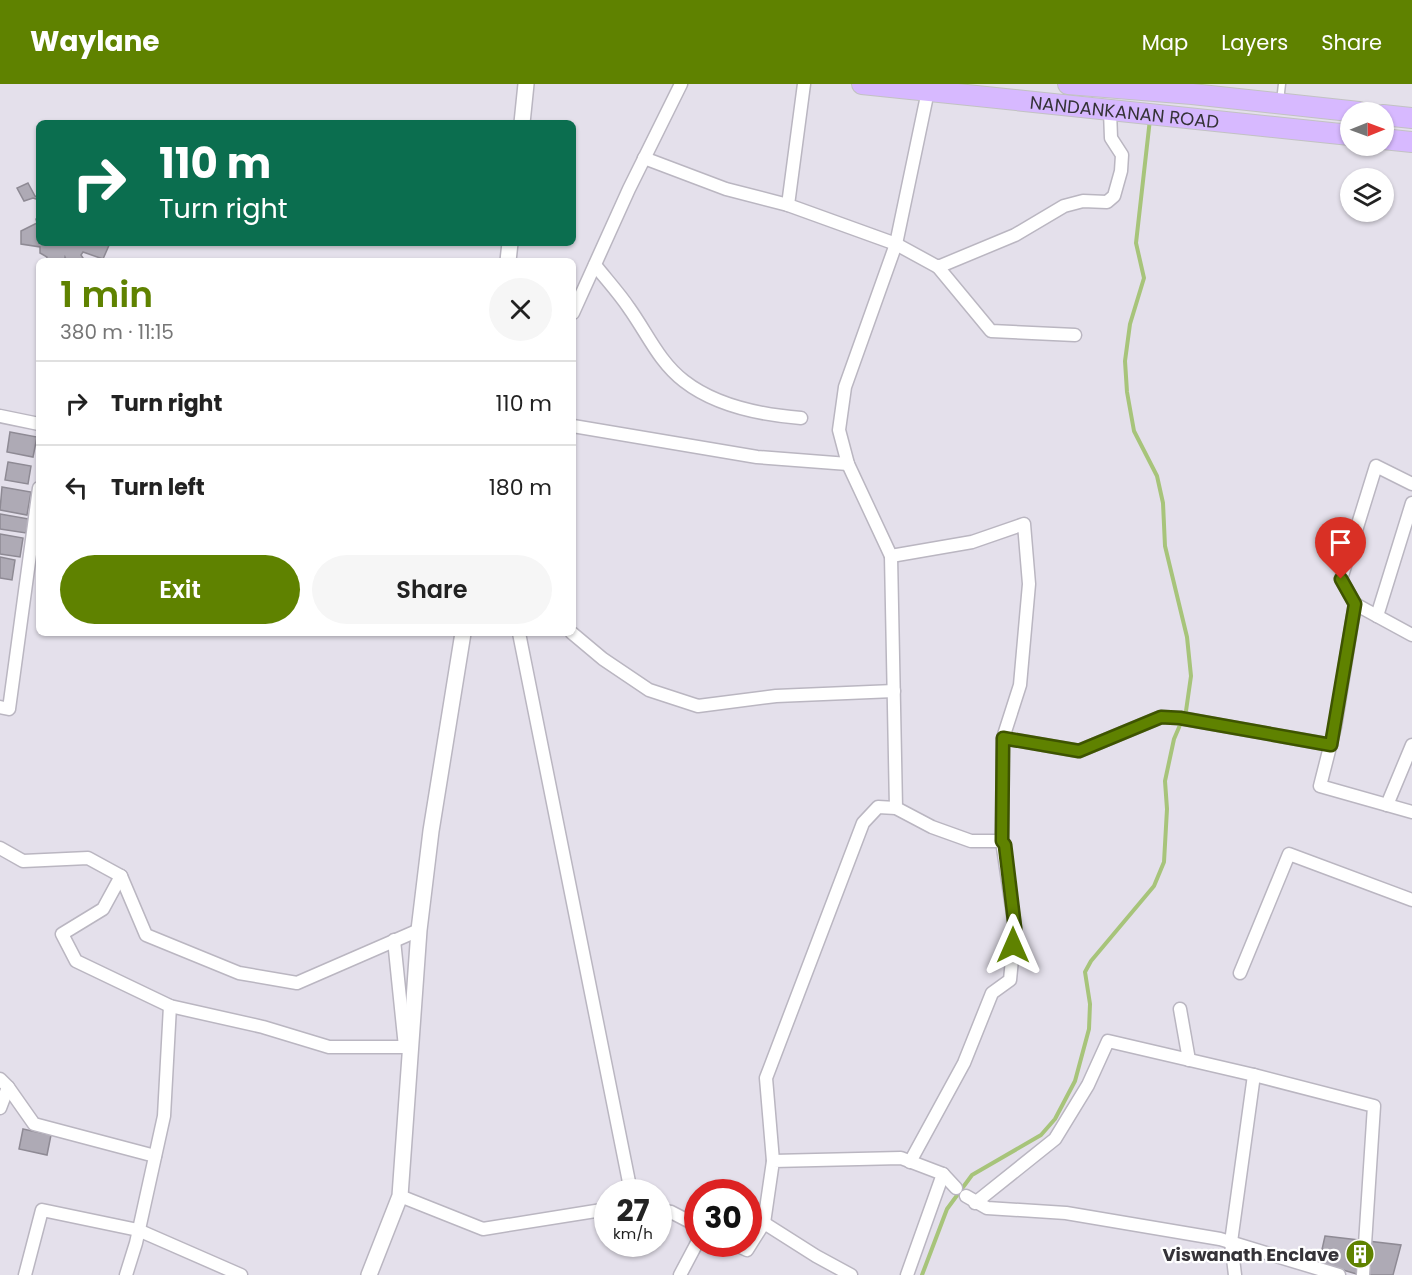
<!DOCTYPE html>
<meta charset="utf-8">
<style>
:root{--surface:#fff;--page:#f6f6f6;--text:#222;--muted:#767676;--line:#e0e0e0;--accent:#5f8200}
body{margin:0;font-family:Poppins,sans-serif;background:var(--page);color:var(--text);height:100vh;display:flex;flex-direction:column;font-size:22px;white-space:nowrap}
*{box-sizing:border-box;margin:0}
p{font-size:20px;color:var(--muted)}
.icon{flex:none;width:33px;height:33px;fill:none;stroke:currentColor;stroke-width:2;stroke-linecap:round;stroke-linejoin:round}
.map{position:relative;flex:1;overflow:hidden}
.details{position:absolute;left:36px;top:174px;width:540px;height:378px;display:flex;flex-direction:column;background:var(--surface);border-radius:9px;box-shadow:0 2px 4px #0004}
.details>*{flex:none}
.hud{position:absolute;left:36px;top:36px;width:540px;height:126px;border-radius:9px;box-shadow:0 2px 4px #0004;background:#0b6e4f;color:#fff;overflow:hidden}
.needle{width:39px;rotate:89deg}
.tools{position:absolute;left:1340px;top:18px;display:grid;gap:12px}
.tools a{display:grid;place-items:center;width:54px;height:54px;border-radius:50%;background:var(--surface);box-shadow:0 2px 4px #0004;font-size:30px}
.speed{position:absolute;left:594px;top:1095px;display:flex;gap:12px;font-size:30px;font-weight:700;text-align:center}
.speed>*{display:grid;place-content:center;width:78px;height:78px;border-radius:50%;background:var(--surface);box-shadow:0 2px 4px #0004;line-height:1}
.speed small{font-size:15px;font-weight:400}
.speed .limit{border:9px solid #d22;background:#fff;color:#111}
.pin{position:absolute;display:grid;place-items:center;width:51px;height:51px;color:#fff;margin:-62px -26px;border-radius:50% 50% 50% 0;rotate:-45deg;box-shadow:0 0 6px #0007}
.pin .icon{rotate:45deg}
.me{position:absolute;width:66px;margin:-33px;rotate:0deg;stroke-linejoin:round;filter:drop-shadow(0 0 4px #0008)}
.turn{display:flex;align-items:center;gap:21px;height:126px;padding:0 24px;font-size:27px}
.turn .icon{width:78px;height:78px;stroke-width:2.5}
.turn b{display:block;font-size:42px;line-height:51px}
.round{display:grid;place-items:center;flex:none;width:63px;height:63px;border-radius:32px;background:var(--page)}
.headline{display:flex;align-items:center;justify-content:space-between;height:102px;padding:0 24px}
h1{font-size:36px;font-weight:600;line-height:45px;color:var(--accent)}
.action{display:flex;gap:12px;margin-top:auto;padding:12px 24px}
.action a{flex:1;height:69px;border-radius:36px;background:var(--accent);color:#fff;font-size:24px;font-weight:600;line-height:69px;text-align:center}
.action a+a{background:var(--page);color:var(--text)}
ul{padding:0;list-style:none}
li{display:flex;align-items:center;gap:18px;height:84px;padding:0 24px;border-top:2px solid var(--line)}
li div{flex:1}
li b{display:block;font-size:22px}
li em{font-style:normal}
header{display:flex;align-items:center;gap:36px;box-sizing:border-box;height:84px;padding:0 30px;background:var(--accent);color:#fff}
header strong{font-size:28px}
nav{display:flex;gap:33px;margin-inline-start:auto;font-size:21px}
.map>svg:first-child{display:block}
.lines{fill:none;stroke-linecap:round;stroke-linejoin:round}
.stream{stroke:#a7c47a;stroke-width:4}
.building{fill:#aeaab5;stroke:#8e8a94;stroke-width:1.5}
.service-casing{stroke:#bab6c1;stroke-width:9}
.minor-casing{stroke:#bab6c1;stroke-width:15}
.tertiary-casing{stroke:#bab6c1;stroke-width:18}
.primary-casing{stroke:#c2c2c3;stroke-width:22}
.service{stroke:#fff;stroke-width:6}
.minor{stroke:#fff;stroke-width:12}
.tertiary{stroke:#fff;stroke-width:15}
.primary{stroke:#d7b9ff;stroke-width:20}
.route-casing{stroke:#3e5400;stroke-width:15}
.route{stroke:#5f8200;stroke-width:10}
.labels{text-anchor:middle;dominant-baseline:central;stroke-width:4.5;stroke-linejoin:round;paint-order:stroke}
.street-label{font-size:18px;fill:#353338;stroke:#fff}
.poi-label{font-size:18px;font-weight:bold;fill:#353338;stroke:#fff;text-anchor:end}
</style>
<header>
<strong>Waylane</strong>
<nav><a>Map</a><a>Layers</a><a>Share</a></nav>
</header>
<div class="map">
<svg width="1412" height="1191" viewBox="0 0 1412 1191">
<rect width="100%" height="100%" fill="#e4e0eb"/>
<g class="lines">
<polyline class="stream" points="922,1191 947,1125 972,1091 1041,1051 1055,1035 1075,997 1089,945 1090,920 1085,888 1091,877 1154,802 1164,778 1167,725 1165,697 1174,655 1186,627 1191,592 1187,553 1165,462 1163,419 1157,392 1134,347 1127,308 1125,277 1130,240 1144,194 1136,159 1150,35"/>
</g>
<g class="building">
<polygon points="28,99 35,112 39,113 39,116 33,114 24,117 17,104"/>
<polygon points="39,133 39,159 110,159 103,175 83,168 81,171 85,177 67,177 65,173 64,177 45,177 47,173 40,169 40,163 21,160 21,147 37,139 36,135"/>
<polygon points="10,348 37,353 33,373 7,368"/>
<polygon points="8,378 31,382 28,400 5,396"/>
<polygon points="2,403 31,408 27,431 0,426"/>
<polygon points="0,430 29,435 26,449 0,445"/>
<polygon points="0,450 23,454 20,473 0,470"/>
<polygon points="0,473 15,476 12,496 0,494"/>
<polygon points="23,1045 51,1051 47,1071 19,1065"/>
<polygon points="1325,1152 1401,1161 1393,1191 1360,1191 1319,1179"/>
</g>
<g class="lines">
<g class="service-casing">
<polyline id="service" points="1280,17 1282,0"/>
</g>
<g class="minor-casing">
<g id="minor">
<polyline points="804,0 788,121 896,160 938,183 1015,151 1064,122 1083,117 1107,118 1114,112 1121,87 1122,71 1111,54 1110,27"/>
<polyline points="928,7 896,160 845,303 839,346 848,380 891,472 972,458 1024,440 1029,500 1020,601 1003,654 1002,757"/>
<polyline points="644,74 726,105 788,121"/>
<path d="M595,181C606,195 619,209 629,224C647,249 659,278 684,297C716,322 763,331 801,334"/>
<polyline points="938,183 991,247 1075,251"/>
<polyline points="573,229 629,105 681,0"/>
<polyline points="0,332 39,340"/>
<polyline points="573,342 757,373 848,380"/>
<polyline points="891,472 896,724"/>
<polyline points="1355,520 1341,495 1376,382 1412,400"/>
<polyline points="1377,532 1412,419"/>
<polyline points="519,549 631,1108"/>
<polyline points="572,549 603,575 649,606 698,622 776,612 894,607"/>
<polyline points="1412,551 1355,520 1335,643 1320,702 1412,728"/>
<polyline points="0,623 9,625 39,404"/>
<polyline points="1003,654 1079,667 1161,633 1180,634 1331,661"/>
<polyline points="1387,721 1412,661"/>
<polyline points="0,764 23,777 88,774 121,792 146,851 239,889 297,899 419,846"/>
<polyline points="121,792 103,825 62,850 76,877 170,922 263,943 329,963 405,963 394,856"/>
<polyline points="1240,889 1289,770 1412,816"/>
<polyline points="1180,925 1189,976"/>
<polyline points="0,995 8,1003 34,1040 155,1072"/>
<polyline points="0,1024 8,1003"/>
<polyline points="773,1077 766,994 863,739 878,723 896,724 932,743 971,757 1002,757 1015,844 1010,896 992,909 964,979 910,1078"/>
<polyline points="400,1112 483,1145 608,1125"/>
<polyline points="966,1112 987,1124 1066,1129 1220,1155 1339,1191"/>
<polyline points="975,1119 1055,1055 1088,1001 1108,957 1254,991"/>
<polyline points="658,1126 671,1128 698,1142"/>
<polyline points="764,1139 816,1172 851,1191"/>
<polyline points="734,1160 747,1166 764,1139 773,1077 901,1074 943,1090 956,1104"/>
<polyline points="25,1191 42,1126 138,1146 241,1191"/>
<polyline points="126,1191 136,1159 164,1032 170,922"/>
<polyline points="680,1191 698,1157"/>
<polyline points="907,1191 943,1090"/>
<polyline points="1235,1191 1231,1158 1254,991 1374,1022 1363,1191"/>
</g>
</g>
<g class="tertiary-casing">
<g id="tertiary">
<polyline points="522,39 526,0"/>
<polyline points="508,177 510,159"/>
<polyline points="369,1191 400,1112 419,846 431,747 463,549"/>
</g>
</g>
<g class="primary-casing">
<g id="primary">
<path id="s1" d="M862,0L1350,51"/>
<polyline points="1068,0 1192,10 1359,28"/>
<polyline points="1383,31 1412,34"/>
<polyline points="1383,55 1412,58"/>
</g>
</g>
<use href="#service" class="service"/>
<use href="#minor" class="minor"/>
<use href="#tertiary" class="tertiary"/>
<use href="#primary" class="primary"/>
</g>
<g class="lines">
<g class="route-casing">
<polyline id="route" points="1013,861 1015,844 1005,761 1002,757 1003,654 1079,667 1161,633 1180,634 1331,661 1355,520 1341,495"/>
</g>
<use href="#route" class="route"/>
</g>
<defs>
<g id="building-disc" transform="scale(1.5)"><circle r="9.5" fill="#5f8200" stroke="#fff"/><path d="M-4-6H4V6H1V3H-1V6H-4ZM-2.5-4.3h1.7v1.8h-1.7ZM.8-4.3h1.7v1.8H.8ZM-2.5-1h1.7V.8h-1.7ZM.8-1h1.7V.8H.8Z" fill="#fff"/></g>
</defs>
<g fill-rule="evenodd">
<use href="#building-disc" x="1360" y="1170"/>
</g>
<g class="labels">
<g class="street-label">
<text stroke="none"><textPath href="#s1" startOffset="264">NANDANKANAN ROAD</textPath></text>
</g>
<g class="poi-label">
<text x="1339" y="1170">Viswanath Enclave</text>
</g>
</g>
</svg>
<div class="tools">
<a><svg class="needle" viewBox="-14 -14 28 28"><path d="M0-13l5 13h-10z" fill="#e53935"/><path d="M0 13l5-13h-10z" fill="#767676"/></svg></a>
<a><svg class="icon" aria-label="layers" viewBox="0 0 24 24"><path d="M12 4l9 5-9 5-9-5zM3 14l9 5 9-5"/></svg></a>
</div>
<div class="speed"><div>27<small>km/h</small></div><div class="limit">30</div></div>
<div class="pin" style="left:1341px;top:495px;background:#d93025"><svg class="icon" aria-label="arrive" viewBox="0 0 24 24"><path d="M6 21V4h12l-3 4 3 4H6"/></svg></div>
<svg class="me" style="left:1013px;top:861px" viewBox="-20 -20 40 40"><path d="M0-17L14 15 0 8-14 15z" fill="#5f8200" stroke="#fff" stroke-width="4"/></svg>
<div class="hud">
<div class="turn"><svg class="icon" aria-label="right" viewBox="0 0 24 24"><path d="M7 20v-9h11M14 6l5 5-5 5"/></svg><div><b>110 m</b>Turn right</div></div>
</div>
<section class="details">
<div class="headline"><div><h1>1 min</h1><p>380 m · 11:15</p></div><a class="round"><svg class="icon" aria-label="close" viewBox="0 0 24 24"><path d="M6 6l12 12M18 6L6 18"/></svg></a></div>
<ul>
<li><svg class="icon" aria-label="right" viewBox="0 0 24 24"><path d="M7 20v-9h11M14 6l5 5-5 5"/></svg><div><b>Turn right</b></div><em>110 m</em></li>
<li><svg class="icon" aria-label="left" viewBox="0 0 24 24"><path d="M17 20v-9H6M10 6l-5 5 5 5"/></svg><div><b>Turn left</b></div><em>180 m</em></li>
</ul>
<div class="action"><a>Exit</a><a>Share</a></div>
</section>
</div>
